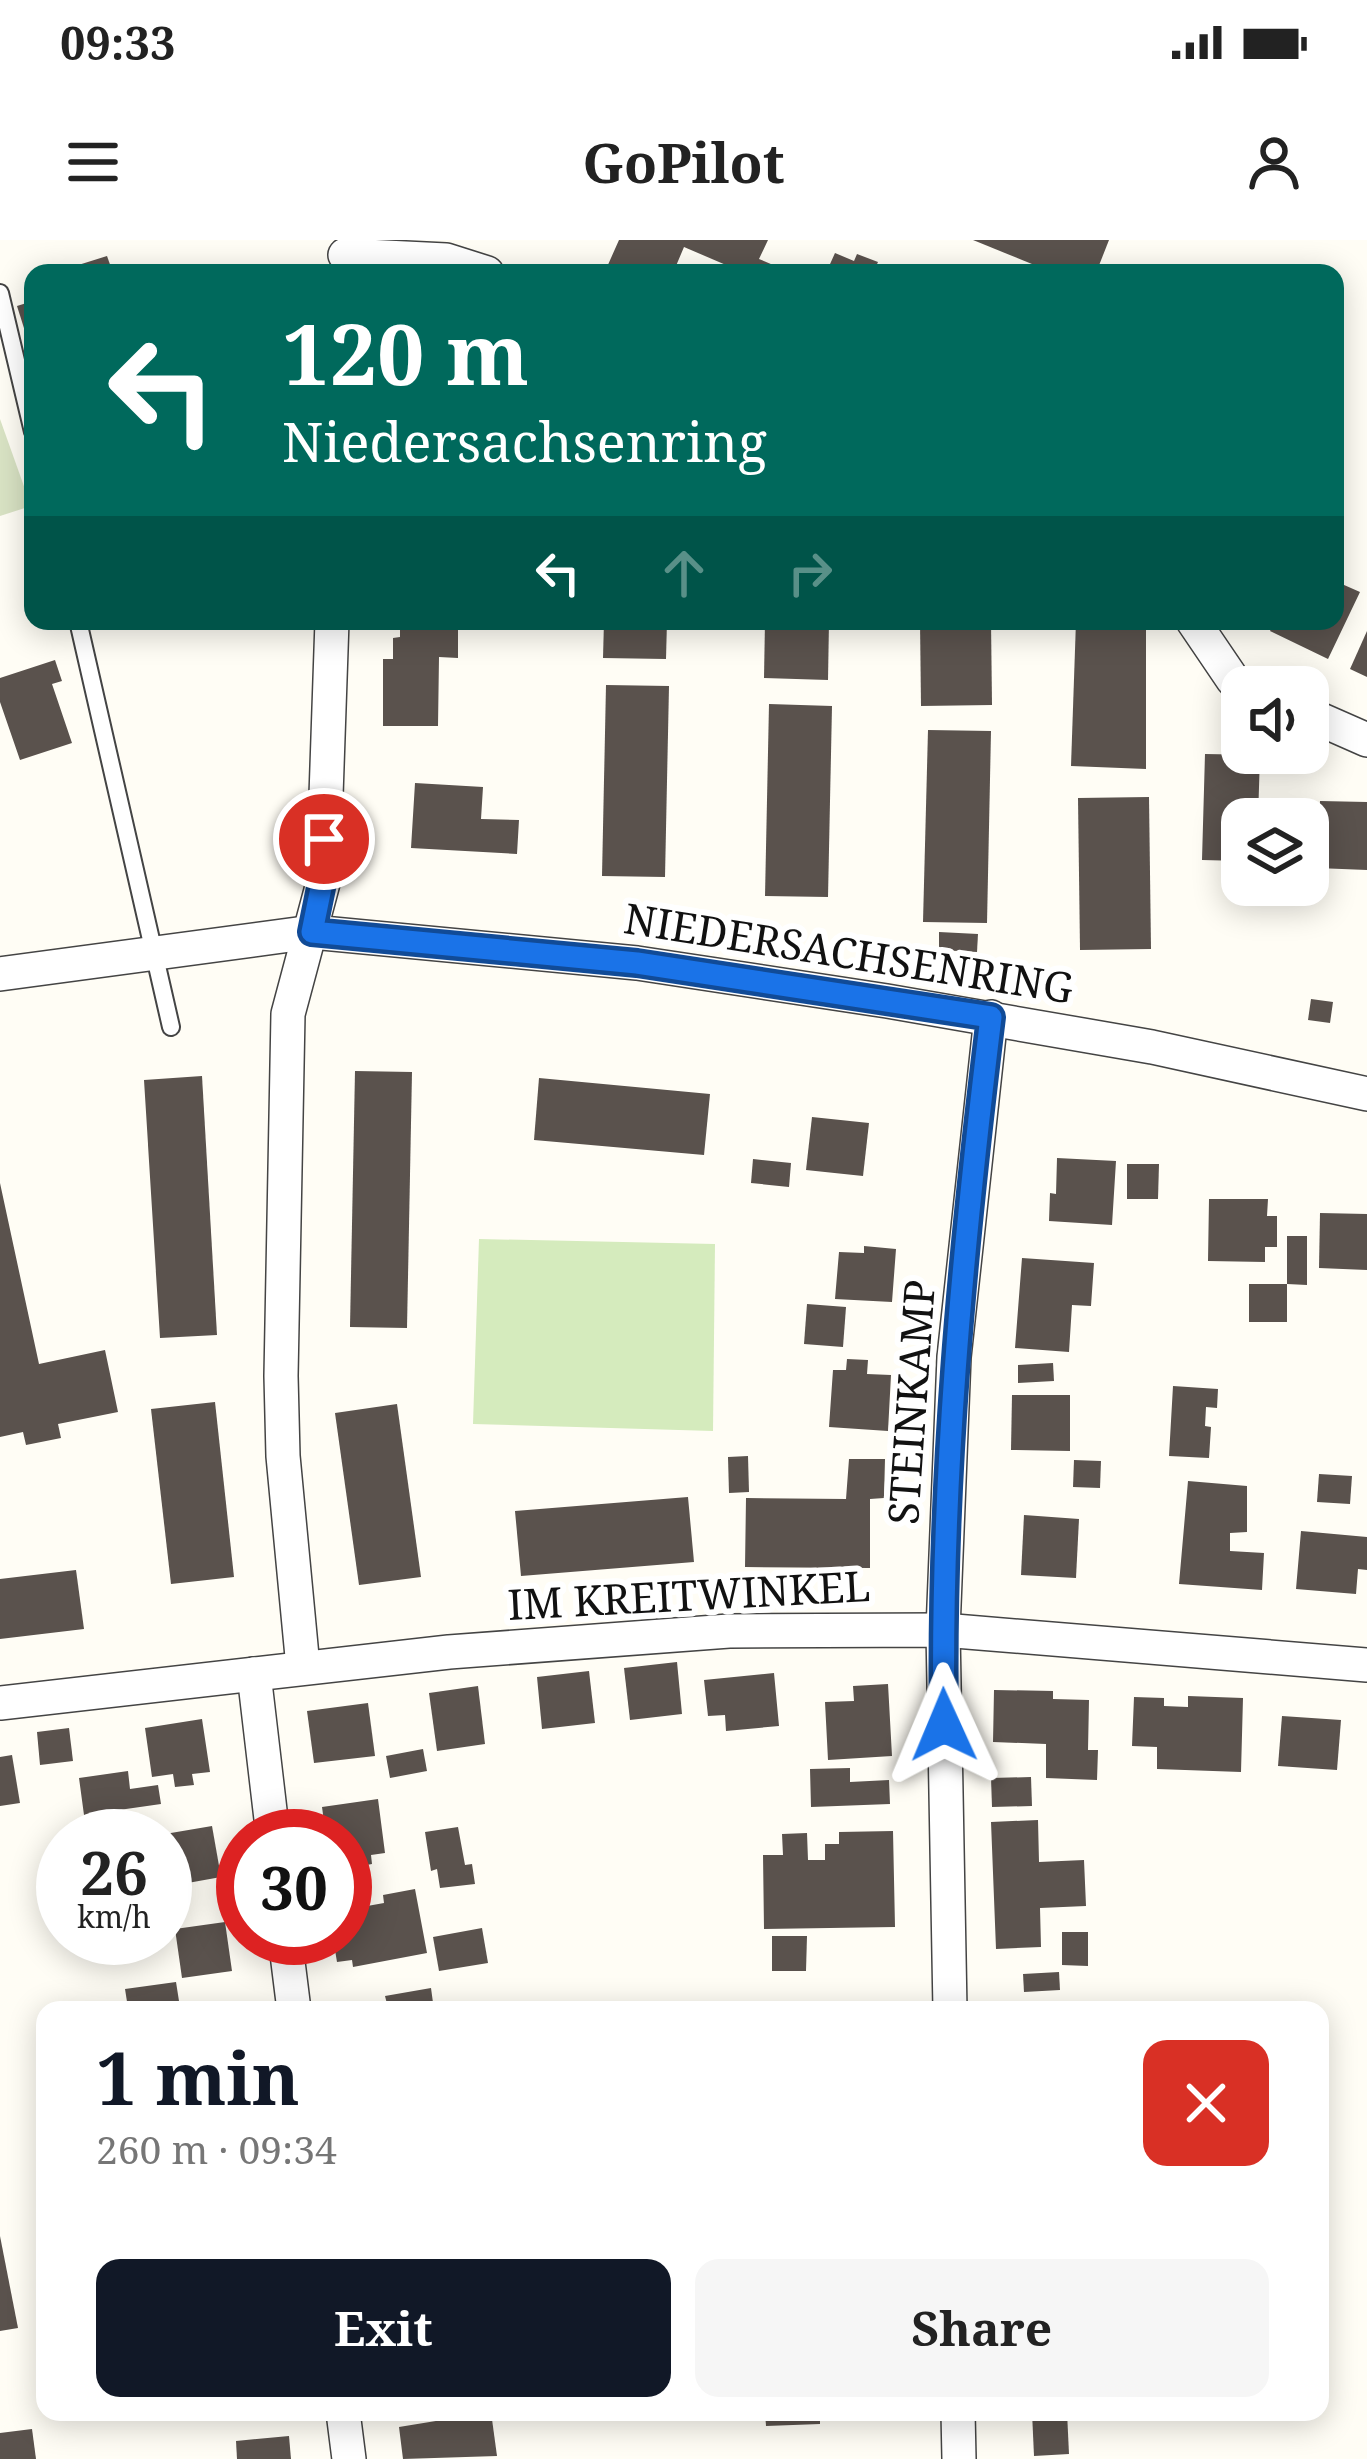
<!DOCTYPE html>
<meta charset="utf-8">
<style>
:root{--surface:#fff;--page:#f6f6f6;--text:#222;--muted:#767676;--accent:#111827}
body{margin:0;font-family:"Noto Serif",serif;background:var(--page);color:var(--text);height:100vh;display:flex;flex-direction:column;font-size:45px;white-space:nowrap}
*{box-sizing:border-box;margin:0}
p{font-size:39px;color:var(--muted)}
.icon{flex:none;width:66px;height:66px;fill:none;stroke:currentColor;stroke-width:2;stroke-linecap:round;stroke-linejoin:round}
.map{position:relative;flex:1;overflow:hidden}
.panel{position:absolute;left:36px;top:1761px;width:1293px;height:420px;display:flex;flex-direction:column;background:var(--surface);border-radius:24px;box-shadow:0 6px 30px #0003}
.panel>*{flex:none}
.banner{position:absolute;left:24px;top:24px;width:1320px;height:366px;border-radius:24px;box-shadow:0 6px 30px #0003;background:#00695c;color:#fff;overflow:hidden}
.tools{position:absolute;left:1221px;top:426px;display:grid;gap:24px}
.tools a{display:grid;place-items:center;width:108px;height:108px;border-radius:24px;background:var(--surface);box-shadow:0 6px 30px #0003;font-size:60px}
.speed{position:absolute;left:36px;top:1569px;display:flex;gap:24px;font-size:60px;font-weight:700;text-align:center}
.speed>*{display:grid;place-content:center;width:156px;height:156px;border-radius:50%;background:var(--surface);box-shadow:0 6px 30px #0003;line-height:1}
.speed small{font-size:30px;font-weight:400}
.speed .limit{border:18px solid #d22;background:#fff;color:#111}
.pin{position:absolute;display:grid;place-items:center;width:102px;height:102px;color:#fff;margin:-51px;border:6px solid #fff;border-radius:50%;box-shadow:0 3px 12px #0007}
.me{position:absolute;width:132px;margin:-66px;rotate:359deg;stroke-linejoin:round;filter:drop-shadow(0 0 9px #0008)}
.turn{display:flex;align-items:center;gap:42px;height:252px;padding:0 60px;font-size:54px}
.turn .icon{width:156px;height:156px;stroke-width:2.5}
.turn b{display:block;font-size:84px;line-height:102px}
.lanes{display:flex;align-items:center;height:114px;padding:0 60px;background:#0003;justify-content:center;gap:60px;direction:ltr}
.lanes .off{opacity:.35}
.round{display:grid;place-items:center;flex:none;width:126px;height:126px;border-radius:24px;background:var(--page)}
.head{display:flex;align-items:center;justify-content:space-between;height:204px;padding:0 60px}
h1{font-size:72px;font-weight:700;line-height:90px;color:var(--accent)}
.action{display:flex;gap:24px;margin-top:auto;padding:24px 60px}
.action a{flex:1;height:138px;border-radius:24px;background:var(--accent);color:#fff;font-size:48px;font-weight:700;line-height:138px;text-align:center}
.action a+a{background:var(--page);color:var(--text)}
.status{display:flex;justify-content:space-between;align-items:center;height:84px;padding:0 60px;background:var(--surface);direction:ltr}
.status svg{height:33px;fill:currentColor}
header{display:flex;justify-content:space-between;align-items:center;height:156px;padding:0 60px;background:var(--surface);font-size:54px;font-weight:700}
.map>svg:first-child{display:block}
.green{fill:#d5ebbd}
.cemetery{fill:#d9e3c4}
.building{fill:#5a524d}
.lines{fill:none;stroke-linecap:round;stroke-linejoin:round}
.lane-casing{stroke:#444;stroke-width:20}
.street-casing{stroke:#444;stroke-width:36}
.lane{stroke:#fff;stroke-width:16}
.street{stroke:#fff;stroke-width:33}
.route-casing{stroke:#114b97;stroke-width:30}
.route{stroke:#1a73e8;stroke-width:21}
.labels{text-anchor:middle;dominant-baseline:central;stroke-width:12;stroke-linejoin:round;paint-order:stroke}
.street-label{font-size:42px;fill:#111;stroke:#fff}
</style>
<div class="status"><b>09:33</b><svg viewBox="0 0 49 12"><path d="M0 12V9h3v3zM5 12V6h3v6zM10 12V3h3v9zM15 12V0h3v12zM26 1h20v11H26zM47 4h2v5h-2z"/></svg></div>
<header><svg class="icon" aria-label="menu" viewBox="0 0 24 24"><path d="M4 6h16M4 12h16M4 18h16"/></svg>GoPilot<svg class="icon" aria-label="person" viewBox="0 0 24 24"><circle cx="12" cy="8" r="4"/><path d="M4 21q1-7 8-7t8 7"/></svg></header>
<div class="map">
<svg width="1367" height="2219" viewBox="0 0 1367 2219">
<rect width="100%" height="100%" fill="#fffdf5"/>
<polygon class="green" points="479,999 715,1004 713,1191 473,1184"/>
<polygon class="cemetery" points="0,179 31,266 0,276"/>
<g class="building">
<polygon points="619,0 768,0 759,19 792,33 731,33 733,28 684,7 673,33 621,33 607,27"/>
<polygon points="973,0 1109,0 1096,33 1054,33"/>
<polygon points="835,13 854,21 857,14 878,22 873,33 826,33"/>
<polygon points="107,16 113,33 56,33 56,32"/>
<polygon points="33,61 33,104 29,104 17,66"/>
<polygon points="1335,341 1360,352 1328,419 1270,391 1275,381 1335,381"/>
<polygon points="400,381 458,381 458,418 439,417 438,486 383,486 383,419 393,419 393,398 400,397"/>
<polygon points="604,381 667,381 666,419 603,418"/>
<polygon points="765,381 829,381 828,440 764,438"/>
<polygon points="920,381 991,381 992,465 921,466"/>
<polygon points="1076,381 1146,381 1146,529 1071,526"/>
<polygon points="1367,391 1367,437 1350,429"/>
<polygon points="55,420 62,441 52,444 72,503 20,520 0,462 0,438"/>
<polygon points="606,445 669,446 665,637 602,636"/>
<polygon points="769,464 832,466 828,657 765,656"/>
<polygon points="928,490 991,491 987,683 923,682"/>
<polygon points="1205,514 1260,515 1258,579 1242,579 1242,621 1202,620"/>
<polygon points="415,543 483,547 481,579 519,580 517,614 411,608"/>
<polygon points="1149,557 1151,709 1080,710 1078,558"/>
<polygon points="1320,561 1367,562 1367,630 1317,628"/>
<polygon points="939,692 978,694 977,712 939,710"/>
<polygon points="1311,759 1333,762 1330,783 1308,780"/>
<polygon points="355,831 412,832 407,1088 350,1087"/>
<polygon points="202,836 217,1095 160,1098 144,840"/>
<polygon points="539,838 710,854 704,915 534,900"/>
<polygon points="812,877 869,883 863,936 806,930"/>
<polygon points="1057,918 1116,921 1112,985 1049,981 1050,953 1056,954"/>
<polygon points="753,919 791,923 789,947 751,943"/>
<polygon points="1127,924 1159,924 1158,959 1127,959"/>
<polygon points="0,943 39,1124 105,1110 118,1172 58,1184 61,1198 26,1205 23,1192 0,1197"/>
<polygon points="1209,959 1268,959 1267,976 1277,976 1277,1007 1265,1007 1265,1022 1208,1021"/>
<polygon points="1320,973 1367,974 1367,1030 1319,1028"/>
<polygon points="1287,996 1307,996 1307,1045 1287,1044"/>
<polygon points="864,1006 896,1009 892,1062 835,1059 839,1012 864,1013"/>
<polygon points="1022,1018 1094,1023 1091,1066 1072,1065 1069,1112 1015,1108"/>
<rect x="1249" y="1044" width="38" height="38"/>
<polygon points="807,1064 846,1067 843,1107 804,1104"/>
<polygon points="847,1119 868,1120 867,1134 891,1135 888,1191 829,1187 833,1130 846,1130"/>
<polygon points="1053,1123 1054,1141 1018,1143 1018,1125"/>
<polygon points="1173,1146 1218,1149 1217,1168 1206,1167 1205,1186 1211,1187 1209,1218 1169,1216"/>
<polygon points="1012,1155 1070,1155 1070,1211 1011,1210"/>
<polygon points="215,1162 234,1337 171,1344 151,1169"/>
<polygon points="397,1164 421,1337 359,1345 335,1173"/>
<polygon points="748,1216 749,1252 729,1253 728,1217"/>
<polygon points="849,1219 885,1219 884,1258 870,1259 870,1328 745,1327 746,1258 846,1259"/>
<polygon points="1074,1220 1101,1221 1100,1248 1073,1247"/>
<polygon points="1319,1234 1352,1236 1350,1264 1317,1262"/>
<polygon points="1188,1241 1247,1246 1247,1292 1230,1293 1230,1311 1264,1313 1262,1350 1179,1344"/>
<polygon points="688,1257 694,1322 521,1336 515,1271"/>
<polygon points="1024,1275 1079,1279 1076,1338 1021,1335"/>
<polygon points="1301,1291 1367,1297 1367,1330 1358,1329 1356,1354 1296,1349"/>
<polygon points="76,1330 84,1389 0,1399 0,1339"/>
<polygon points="677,1422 682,1474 630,1480 624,1428"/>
<polygon points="589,1431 595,1483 542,1489 537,1437"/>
<polygon points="774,1433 779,1486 726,1491 725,1475 708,1476 704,1440"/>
<polygon points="888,1444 892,1516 828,1520 825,1462 854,1461 853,1446"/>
<polygon points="478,1446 485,1504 437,1511 429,1453"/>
<polygon points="994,1450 1053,1451 1053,1459 1089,1460 1088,1510 1098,1510 1097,1540 1046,1538 1046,1504 993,1502"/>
<polygon points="1188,1456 1243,1458 1241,1532 1157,1529 1157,1507 1132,1506 1134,1457 1164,1458 1164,1466 1188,1467"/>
<polygon points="368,1463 375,1516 314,1523 307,1471"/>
<polygon points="1282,1476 1341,1480 1337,1530 1278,1526"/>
<polygon points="202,1479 210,1532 192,1534 194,1545 175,1547 173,1534 152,1537 145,1488"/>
<polygon points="69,1488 73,1521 40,1525 37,1492"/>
<polygon points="423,1509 427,1531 390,1538 386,1516"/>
<polygon points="12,1515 20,1563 0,1566 0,1517"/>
<polygon points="850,1528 850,1542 889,1540 890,1564 811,1567 810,1529"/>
<polygon points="128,1531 130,1549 158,1545 161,1564 84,1575 79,1538"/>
<polygon points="1031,1537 1032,1566 992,1567 991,1538"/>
<polygon points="378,1559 385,1613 371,1615 372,1624 345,1629 345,1596 326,1596 322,1567"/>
<polygon points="1038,1580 1039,1622 1084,1620 1086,1666 1040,1668 1041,1707 996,1709 991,1582"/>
<polygon points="212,1586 221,1637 171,1646 165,1624 165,1594"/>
<polygon points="458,1587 465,1625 472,1624 475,1644 440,1648 437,1629 431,1631 425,1592"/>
<polygon points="893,1591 895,1687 764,1689 763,1615 783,1615 782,1594 807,1593 808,1620 825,1620 825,1604 839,1604 839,1592"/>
<polygon points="415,1649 427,1713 353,1727 352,1720 337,1722 333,1698 345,1698 345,1670 384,1663 383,1655"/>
<polygon points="225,1682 232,1731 182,1738 175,1689"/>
<polygon points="482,1688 488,1723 439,1731 433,1697"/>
<polygon points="1062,1692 1088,1692 1088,1726 1062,1725"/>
<polygon points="772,1696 807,1696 806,1731 772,1731"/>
<polygon points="1059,1732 1060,1750 1024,1752 1023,1734"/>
<polygon points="176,1742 179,1761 128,1768 125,1749"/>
<polygon points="431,1748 434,1770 365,1770 387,1764 385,1756"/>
<polygon points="0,1996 18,2088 0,2091"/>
<polygon points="491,2172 497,2216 403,2219 399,2187"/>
<polygon points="765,2172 820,2172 820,2184 766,2186"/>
<polygon points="1032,2172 1067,2172 1069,2214 1034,2216"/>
<polygon points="32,2189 36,2219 0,2219 0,2193"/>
<polygon points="289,2196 291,2219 237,2219 236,2201"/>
</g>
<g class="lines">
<g class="lane-casing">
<g id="lane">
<polyline points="0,53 33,192"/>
<polyline points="78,381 171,787"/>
</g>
</g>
<g class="street-casing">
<g id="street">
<polyline points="345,15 446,20 487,33"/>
<polyline points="1193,381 1233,440 1248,447"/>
<polyline points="1308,474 1367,500"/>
<polyline points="0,734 312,692 637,723 887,761 1152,807 1367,854"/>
<polyline points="303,1427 283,1216 281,1136 288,774 323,643 332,381"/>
<polyline points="254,1434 273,1596"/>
<polyline points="0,1463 449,1412 729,1391 943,1390 1367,1425"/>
<polyline points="285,1698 294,1770"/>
<polyline points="950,1770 943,1390 954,1117 991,777"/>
<polyline points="343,2172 349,2219"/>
<polyline points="958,2172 959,2219"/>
</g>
</g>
<use href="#lane" class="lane"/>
<use href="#street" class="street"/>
</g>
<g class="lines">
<g class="route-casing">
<path id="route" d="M324,599L322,643L312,692L637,723L991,777C962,1012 940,1248 944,1485"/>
</g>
<use href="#route" class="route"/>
</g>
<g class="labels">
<g class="street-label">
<text transform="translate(849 712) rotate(9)">NIEDERSACHSENRING</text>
<text transform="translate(910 1162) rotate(-86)">STEINKAMP</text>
<text transform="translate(689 1354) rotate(-3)">IM KREITWINKEL</text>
</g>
</g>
</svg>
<div class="tools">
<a><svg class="icon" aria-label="sound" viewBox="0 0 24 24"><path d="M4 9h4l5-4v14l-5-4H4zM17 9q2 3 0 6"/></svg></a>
<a><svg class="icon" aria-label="layers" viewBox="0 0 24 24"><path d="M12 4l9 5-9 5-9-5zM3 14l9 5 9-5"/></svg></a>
</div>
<div class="speed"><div>26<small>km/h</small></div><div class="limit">30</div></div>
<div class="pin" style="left:324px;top:599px;background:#d93025"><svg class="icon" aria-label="arrive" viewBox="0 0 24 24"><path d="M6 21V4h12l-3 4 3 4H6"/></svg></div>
<svg class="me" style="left:944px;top:1485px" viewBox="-20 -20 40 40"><path d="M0-17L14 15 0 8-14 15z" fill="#1a73e8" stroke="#fff" stroke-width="4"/></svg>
<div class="banner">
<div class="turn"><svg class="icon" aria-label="left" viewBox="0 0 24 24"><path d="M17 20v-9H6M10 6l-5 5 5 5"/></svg><div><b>120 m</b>Niedersachsenring</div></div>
<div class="lanes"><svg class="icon" aria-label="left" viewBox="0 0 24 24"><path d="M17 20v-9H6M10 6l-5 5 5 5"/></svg><svg class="icon off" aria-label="ahead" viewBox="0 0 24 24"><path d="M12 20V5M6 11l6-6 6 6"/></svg><svg class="icon off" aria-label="right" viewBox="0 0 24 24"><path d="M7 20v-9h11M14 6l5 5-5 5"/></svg></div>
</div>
<section class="panel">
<div class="head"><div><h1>1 min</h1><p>260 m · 09:34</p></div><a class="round" style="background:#d93025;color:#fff"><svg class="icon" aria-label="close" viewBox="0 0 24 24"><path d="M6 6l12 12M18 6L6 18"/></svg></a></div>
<div class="action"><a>Exit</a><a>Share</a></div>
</section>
</div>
